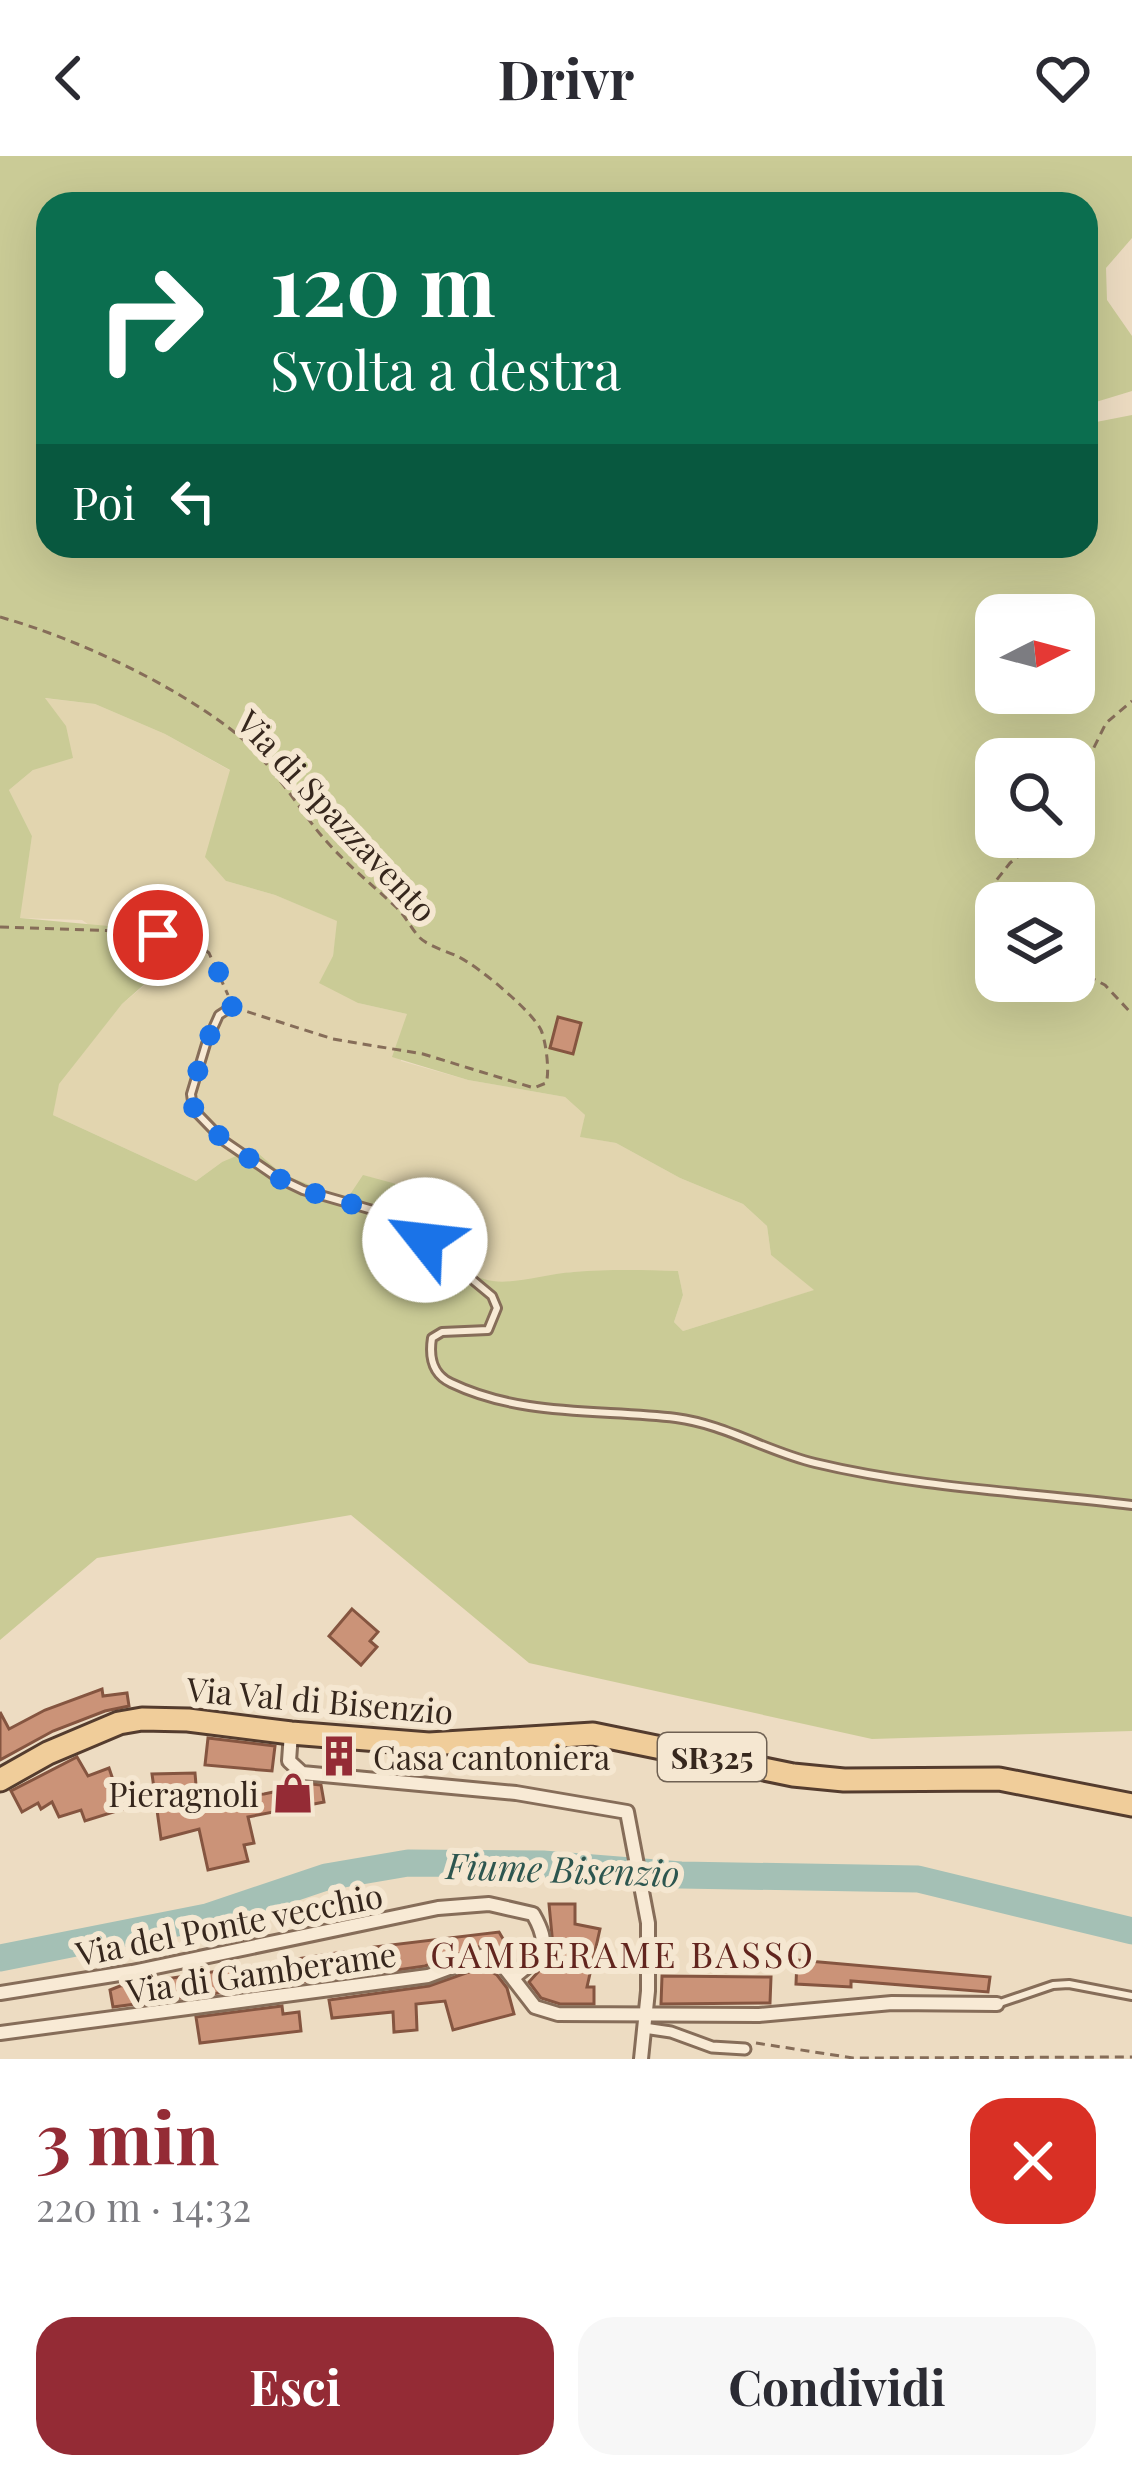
<!DOCTYPE html>
<html lang="it">
<meta charset="utf-8">
<style>
:root{--surface:#fff;--page:#f7f7f7;--text:#2b2b33;--muted:#7c7c81;--accent:#942b35}
body{margin:0;font-family:"Playfair Display",serif;background:var(--page);color:var(--text);height:100vh;display:flex;flex-direction:column;font-size:45px;white-space:nowrap}
*{box-sizing:border-box;margin:0}
p{font-size:39px;color:var(--muted)}
.icon{flex:none;width:66px;height:66px;fill:none;stroke:currentColor;stroke-width:2;stroke-linecap:round;stroke-linejoin:round}
.map{position:relative;height:1903px;overflow:hidden}
.panel{display:flex;flex-direction:column;background:var(--surface);flex:1}
.panel>*{flex:none}
.top-card{position:absolute;left:36px;top:36px;width:1062px;height:366px;border-radius:36px;box-shadow:0 12px 48px #0002;background:#0b6e4f;color:#fff;overflow:hidden}
.needle{width:78px;rotate:84deg}
.tools{position:absolute;left:975px;top:438px;display:grid;gap:24px}
.tools a{display:grid;place-items:center;width:120px;height:120px;border-radius:24px;background:var(--surface);box-shadow:0 12px 48px #0002;font-size:60px}
.pin{position:absolute;display:grid;place-items:center;width:102px;height:102px;color:#fff;margin:-51px;border:6px solid #fff;border-radius:50%;box-shadow:0 3px 12px #0007}
.me{position:absolute;width:132px;margin:-66px;rotate:299deg;stroke-linejoin:round;filter:drop-shadow(0 0 9px #0008)}
.turn{display:flex;align-items:center;gap:42px;height:252px;padding:0 36px;font-size:54px}
.turn .icon{width:156px;height:156px;stroke-width:2.5}
.turn b{display:block;font-size:84px;line-height:102px}
.then{display:flex;align-items:center;height:114px;padding:0 36px;background:#0003;gap:24px;font-size:45px}
.round{display:grid;place-items:center;flex:none;width:126px;height:126px;border-radius:36px;background:var(--page)}
.summary{display:flex;align-items:center;justify-content:space-between;height:204px;padding:0 36px}
h1{font-size:72px;font-weight:700;line-height:90px;color:var(--accent)}
.cta{display:flex;gap:24px;margin-top:auto;padding:24px 36px}
.cta a{flex:1;height:138px;border-radius:36px;background:var(--accent);color:#fff;font-size:48px;font-weight:700;line-height:138px;text-align:center}
.cta a+a{background:var(--page);color:var(--text)}
header{display:flex;justify-content:space-between;align-items:center;height:156px;padding:0 36px;background:var(--surface);font-size:54px;font-weight:700}
.map>svg:first-child{display:block}
.farmland{fill:#e2d5af}
.green{fill:#cacb96;fill-rule:evenodd}
.lines{fill:none;stroke-linecap:round;stroke-linejoin:round}
.river{stroke:#a4c0b5;stroke-width:27}
.building{fill:#cb9378;stroke:#855540;stroke-width:3}
.service-casing{stroke:#866d59;stroke-width:12}
.pedestrian-casing{stroke:#866d59;stroke-width:15}
.minor-casing{stroke:#866d59;stroke-width:18}
.primary-casing{stroke:#543c2e;stroke-width:27}
.path{stroke:#866d59;stroke-width:3;stroke-dasharray:9 6;stroke-linecap:butt}
.service{stroke:#f8ead5;stroke-width:6}
.pedestrian{stroke:#f8ead5;stroke-width:9}
.minor{stroke:#f8ead5;stroke-width:12}
.primary{stroke:#f0cd9a;stroke-width:21}
.route{stroke:#1a73e8;stroke-width:21;stroke-dasharray:0 37.8}
.labels{text-anchor:middle;dominant-baseline:central;stroke-width:12;stroke-linejoin:round;paint-order:stroke}
.shield{fill:#f5e7d1;stroke:#6f6153;stroke-width:3}
.shield-label{font-size:30px;font-weight:bold;fill:#36271d}
.street-label{font-size:33px;fill:#36271d;stroke:#f5e7d1}
.poi-label{font-size:33px;fill:#36271d;stroke:#f5e7d1;text-anchor:start}
.water-label{font-size:36px;font-style:italic;fill:#2d564f;stroke:#f5e7d1}
.neighbourhood-label{font-size:36px;letter-spacing:3px;fill:#62251e;stroke:#f5e7d1}
</style>
<header><svg class="icon" aria-label="back" viewBox="0 0 24 24"><path d="M15 5l-7 7 7 7"/></svg>Drivr<svg class="icon" aria-label="heart" viewBox="0 0 24 24"><path d="M12 20l-8-8c-3-5 5-10 8-4 3-6 11-1 8 4z"/></svg></header>
<div class="map">
<svg width="1132" height="1903" viewBox="0 0 1132 1903">
<rect width="100%" height="100%" fill="#eddcc2"/>
<polygon class="farmland" points="43,542 95,548 165,578 231,615 226,725 275,739 338,765 333,800 358,847 407,858 401,905 468,924 565,941 585,959 581,981 616,987 680,1022 743,1048 767,1070 771,1099 815,1134 683,1175 674,1166 683,1139 678,1115 571,1116 517,1127 490,1126 466,1116 453,1100 445,1082 449,1059 400,1029 347,1043 282,1018 260,1002 222,1006 196,1025 53,959 58,928 122,848 158,818 82,764 19,762 32,680 9,634 33,614"/>
<path class="green" d="M0,0H1132V82L1106,112L1107,144L1132,180V235L1086,249V48H48V390H1086V268L1132,259V1575L872,1583L529,1507L351,1359L97,1402L0,1484ZM996,459H1074V537H996ZM45,542L95,548L165,578L230,614L205,701L226,725L275,739L337,765L333,800L319,827L358,847L407,858L392,901L468,924L565,941L585,959L580,981L616,987L680,1022L743,1048L767,1070L771,1099L814,1134L683,1175L674,1166L683,1139L678,1115C644,1114 609,1113 574,1116C520,1120 473,1149 446,1082L450,1073V1059L400,1029L363,1019L347,1043L282,1018L253,993L222,1006L196,1025L53,959L59,928L122,848L191,787L164,775L20,762L32,680L9,634L33,614L73,602L66,570ZM996,603H1074V681H996ZM996,747H1074V825H996Z"/>
<g class="lines">
<polyline class="river" points="0,1802 207,1761 326,1721 408,1707 543,1708 681,1719 918,1723 1132,1775"/>
</g>
<g class="building">
<polygon points="558,861 581,867 573,898 550,892"/>
<polygon points="352,1453 378,1476 370,1485 377,1491 361,1509 329,1480"/>
<polygon points="102,1533 103,1540 127,1537 129,1550 105,1555 53,1575 0,1604 0,1556 9,1573 45,1554"/>
<polygon points="208,1582 275,1590 272,1615 205,1609"/>
<polygon points="77,1601 88,1620 109,1612 123,1653 85,1665 81,1654 59,1661 52,1646 41,1653 38,1647 22,1656 11,1635"/>
<polygon points="195,1617 197,1641 264,1638 311,1628 321,1629 324,1646 248,1661 254,1687 244,1689 248,1705 208,1714 199,1673 161,1683 152,1618"/>
<polygon points="549,1748 575,1748 575,1768 600,1773 587,1831 594,1831 594,1848 560,1848 541,1842 529,1826 546,1807 553,1790"/>
<polygon points="499,1776 509,1793 523,1784 532,1784 531,1790 514,1807 484,1789 425,1810 390,1815 388,1801 375,1802 374,1791"/>
<polygon points="343,1796 346,1820 113,1851 110,1834 120,1830"/>
<polygon points="797,1804 990,1821 988,1836 851,1825 851,1831 796,1828"/>
<polygon points="483,1811 497,1819 507,1832 514,1858 453,1874 445,1845 416,1848 417,1874 394,1876 393,1856 332,1862 329,1844 429,1830"/>
<polygon points="662,1820 771,1821 770,1847 661,1848"/>
<polygon points="282,1850 283,1858 299,1856 301,1875 200,1887 196,1861"/>
</g>
<g class="lines">
<g class="service-casing">
<g id="service">
<path d="M233,850L219,859L206,888L191,938L193,953L224,985L278,1022L303,1034L397,1061L492,1140L497,1152L488,1174L442,1176L432,1182C429,1201 432,1218 451,1227C522,1261 601,1253 676,1262C724,1268 768,1296 815,1307C919,1332 1026,1336 1132,1349"/>
<polyline points="997,1848 1053,1829 1069,1828 1132,1840"/>
</g>
</g>
<g class="pedestrian-casing">
<polyline id="pedestrian" points="644,1872 671,1876 712,1891 745,1893"/>
</g>
<g class="minor-casing">
<g id="minor">
<polyline points="291,1577 289,1605 302,1617 516,1637 627,1656 648,1767 648,1835 641,1903"/>
<path d="M0,1837L132,1816L438,1752L489,1748L533,1758C553,1793 541,1799 514,1821"/>
<polyline points="0,1877 428,1820 484,1799 504,1811 535,1851 558,1858 759,1859 892,1847 997,1848"/>
</g>
</g>
<g class="primary-casing">
<polyline id="primary" points="0,1624 48,1597 119,1567 142,1563 188,1564 291,1577 429,1588 593,1578 793,1619 844,1624 999,1623 1132,1649"/>
</g>
<g class="path">
<path d="M0,461C75,482 167,525 229,572C260,595 285,631 307,661C332,697 366,723 397,752C406,761 411,772 419,781C429,791 447,795 459,801C479,811 532,855 541,874C546,885 550,917 546,927L534,932L423,898L333,883L242,854"/>
<polyline points="1074,632 1106,567 1132,545"/>
<polyline points="1012,747 995,726 1010,707 1042,681"/>
<polyline points="0,771 123,775 193,784 209,797 228,839"/>
<polyline points="1074,813 1105,829 1132,858"/>
<polyline points="756,1887 853,1902 1132,1901"/>
</g>
<use href="#service" class="service"/>
<use href="#pedestrian" class="pedestrian"/>
<use href="#minor" class="minor"/>
<use href="#primary" class="primary"/>
</g>
<g class="lines">
<path class="route" d="M158,779C215,787 211,801 233,850L219,859L206,888L191,938L194,953L224,985L278,1022L303,1034L397,1061L425,1084"/>
</g>
<defs>
<g id="building-bare" transform="scale(3.24)"><path d="M-4-6H4V6H1V3H-1V6H-4ZM-2.5-4.3h1.7v1.8h-1.7ZM.8-4.3h1.7v1.8H.8ZM-2.5-1h1.7V.8h-1.7ZM.8-1h1.7V.8H.8Z" fill="#942b35" stroke="#f5e7d1" stroke-width="2.5" paint-order="stroke"/></g>
<g id="shop-bare" transform="scale(3.24)"><path d="M-5-2.5h2.3a2.7 3.5 0 0 1 5.4 0H5L5.5 6h-11ZM-1.5-2.5h3a1.5 2.3 0 0 0-3 0Z" fill="#942b35" stroke="#f5e7d1" stroke-width="2.5" paint-order="stroke"/></g>
</defs>
<g fill-rule="evenodd">
<use href="#building-bare" x="339" y="1600"/>
<use href="#shop-bare" x="293" y="1637"/>
</g>
<g class="labels">
<rect class="shield" x="658" y="1577" width="108" height="48" rx="9"/>
<g class="shield-label">
<text x="712" y="1601">SR325</text>
</g>
<g class="street-label">
<text transform="translate(338 659) rotate(47)">Via di Spazzavento</text>
<text transform="translate(320 1543) rotate(5)">Via Val di Bisenzio</text>
<text transform="translate(229 1767) rotate(-11)">Via del Ponte vecchio</text>
<text transform="translate(261 1815) rotate(-8)">Via di Gamberame</text>
</g>
<g class="poi-label">
<text x="373" y="1600">Casa cantoniera</text>
<text x="259" y="1637" text-anchor="end">Pieragnoli</text>
</g>
<g class="water-label">
<text transform="translate(563 1712) rotate(2)">Fiume Bisenzio</text>
</g>
<g class="neighbourhood-label">
<text x="623" y="1797">GAMBERAME BASSO</text>
</g>
</g>
</svg>
<div class="tools">
<a><svg class="needle" viewBox="-14 -14 28 28"><path d="M0-13l5 13h-10z" fill="#e53935"/><path d="M0 13l5-13h-10z" fill="#7c7c81"/></svg></a>
<a><svg class="icon" aria-label="search" viewBox="0 0 24 24"><circle cx="10" cy="10" r="6"/><path d="M15 15l6 6"/></svg></a>
<a><svg class="icon" aria-label="layers" viewBox="0 0 24 24"><path d="M12 4l9 5-9 5-9-5zM3 14l9 5 9-5"/></svg></a>
</div>
<div class="pin" style="left:158px;top:779px;background:#d93025"><svg class="icon" aria-label="arrive" viewBox="0 0 24 24"><path d="M6 21V4h12l-3 4 3 4H6"/></svg></div>
<svg class="me" style="left:425px;top:1084px" viewBox="-20 -20 40 40"><circle r="19" fill="#fff"/><path d="M0-13L10 11 0 6-10 11z" fill="#1a73e8"/></svg>
<div class="top-card">
<div class="turn"><svg class="icon" aria-label="right" viewBox="0 0 24 24"><path d="M7 20v-9h11M14 6l5 5-5 5"/></svg><div><b>120 m</b>Svolta a destra</div></div>
<div class="then">Poi<svg class="icon" aria-label="left" viewBox="0 0 24 24"><path d="M17 20v-9H6M10 6l-5 5 5 5"/></svg></div>
</div>
</div>
<section class="panel">
<div class="summary"><div><h1>3 min</h1><p>220 m · 14:32</p></div><a class="round" style="background:#d93025;color:#fff"><svg class="icon" aria-label="close" viewBox="0 0 24 24"><path d="M6 6l12 12M18 6L6 18"/></svg></a></div>
<div class="cta"><a>Esci</a><a>Condividi</a></div>
</section>
